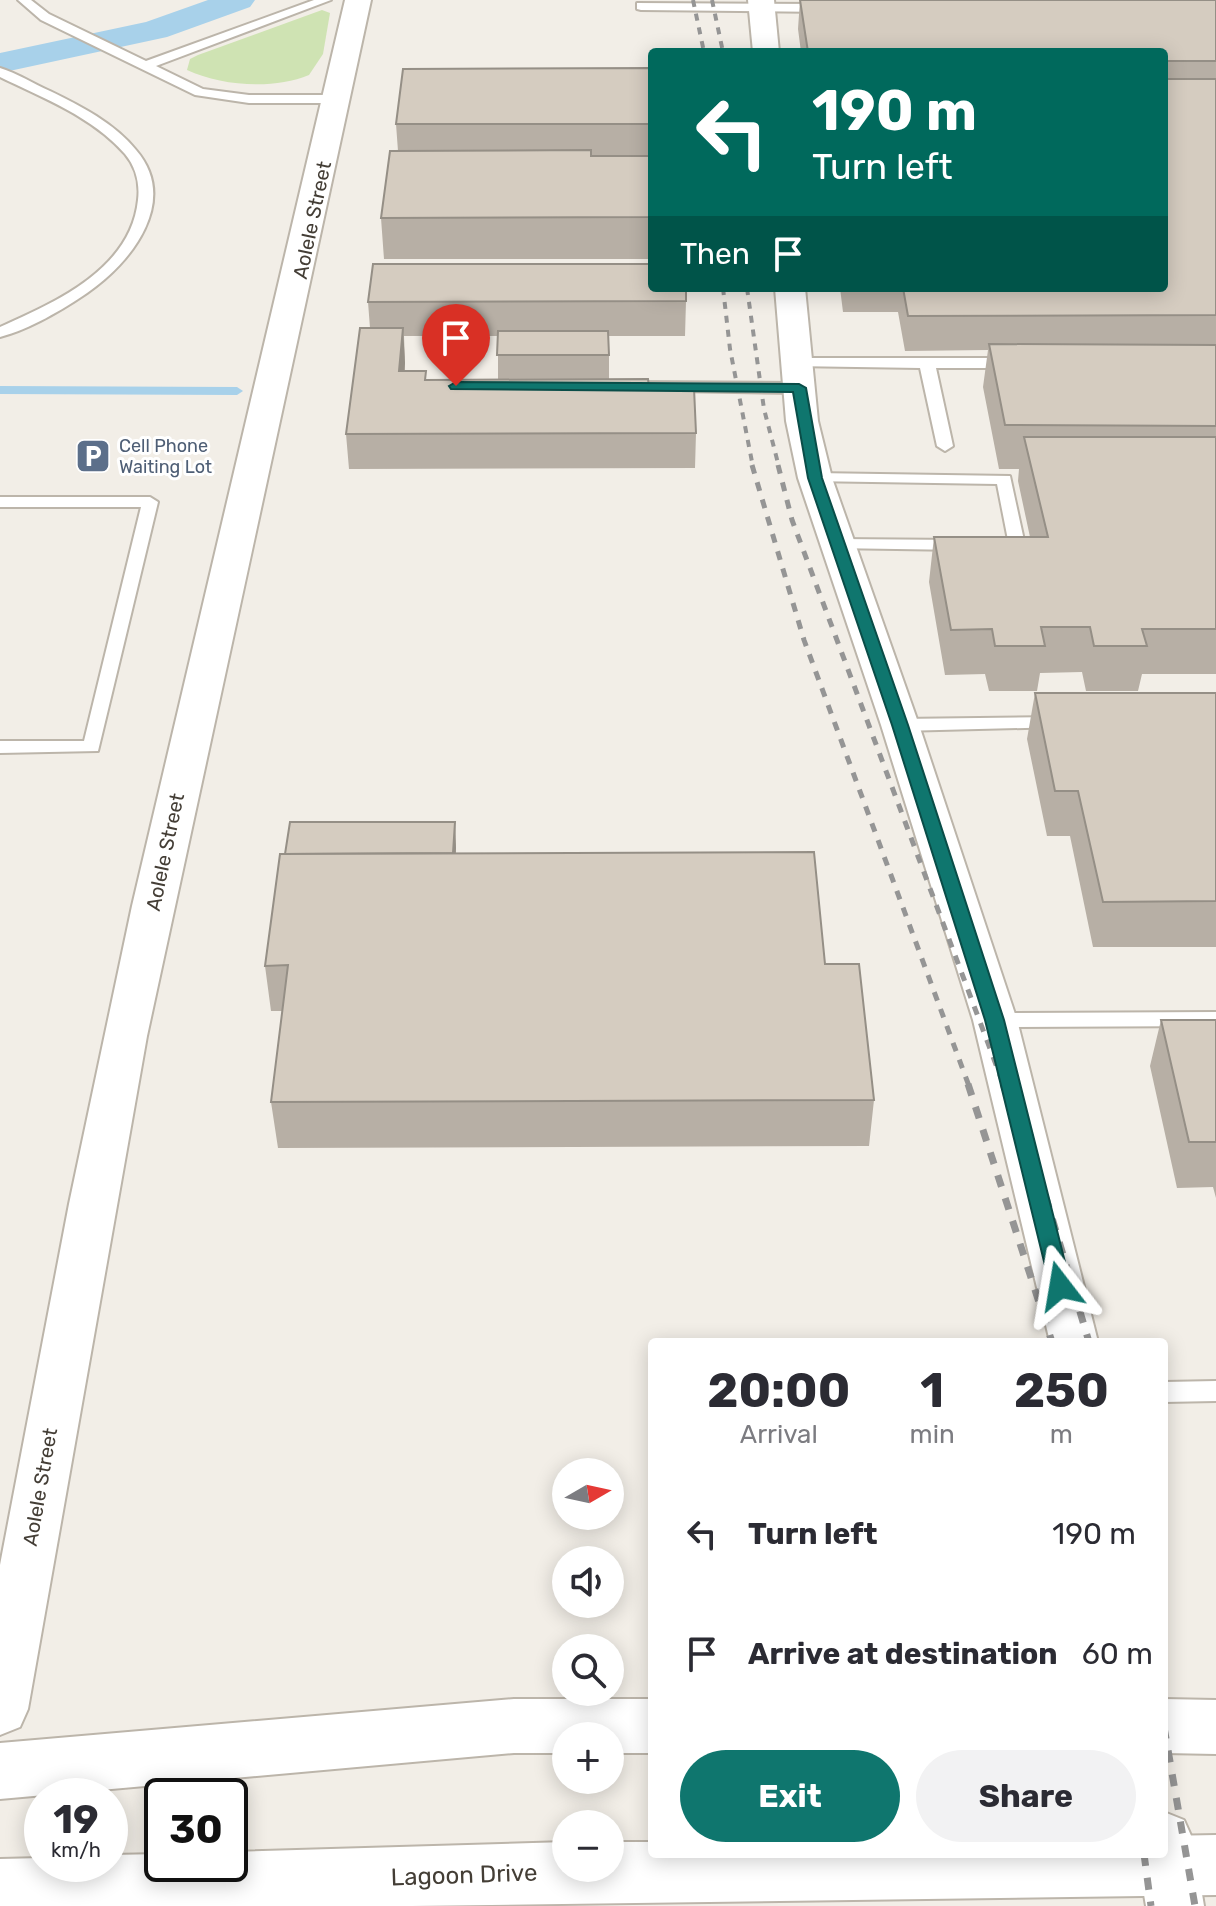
<!DOCTYPE html>
<meta charset="utf-8">
<style>
:root{--surface:#fff;--page:#f2f2f3;--text:#2b2b33;--muted:#7c7c81;--accent:#0f766e}
body{margin:0;font-family:Rubik,sans-serif;background:var(--page);color:var(--text);height:100vh;display:flex;flex-direction:column;font-size:30px;white-space:nowrap}
*{box-sizing:border-box;margin:0}
p{font-size:26px;color:var(--muted)}
.icon{flex:none;width:44px;height:44px;fill:none;stroke:currentColor;stroke-width:2;stroke-linecap:round;stroke-linejoin:round}
.map{position:relative;flex:1;overflow:hidden}
.panel{position:absolute;left:648px;top:1338px;width:520px;height:520px;display:flex;flex-direction:column;background:var(--surface);border-radius:8px;box-shadow:0 4px 20px #0003}
.panel>*{flex:none}
.guide{position:absolute;left:648px;top:48px;width:520px;height:244px;border-radius:8px;box-shadow:0 4px 20px #0003;background:#00695c;color:#fff;overflow:hidden}
.needle{width:52px;rotate:81deg}
.fabs{position:absolute;left:552px;top:1458px;display:grid;gap:16px}
.fabs a{display:grid;place-items:center;width:72px;height:72px;border-radius:50%;background:var(--surface);box-shadow:0 4px 20px #0003;font-size:40px}
.speed{position:absolute;left:24px;top:1778px;display:flex;gap:16px;font-size:40px;font-weight:700;text-align:center}
.speed>*{display:grid;place-content:center;width:104px;height:104px;border-radius:50%;background:var(--surface);box-shadow:0 4px 20px #0003;line-height:1}
.speed small{font-size:20px;font-weight:400}
.speed .limit{border:4px solid #111;border-radius:12px;background:#fff;color:#111}
.pin{position:absolute;display:grid;place-items:center;width:68px;height:68px;color:#fff;margin:-82px -34px;border-radius:50% 50% 50% 0;rotate:-45deg;box-shadow:0 0 8px #0007}
.pin .icon{rotate:45deg}
.me{position:absolute;width:88px;margin:-44px;rotate:346deg;stroke-linejoin:round;filter:drop-shadow(0 0 6px #0008)}
.turn{display:flex;align-items:center;gap:28px;height:168px;padding:0 32px;font-size:36px}
.turn .icon{width:104px;height:104px;stroke-width:2.5}
.turn b{display:block;font-size:56px;line-height:68px}
.then{display:flex;align-items:center;height:76px;padding:0 32px;background:#0003;gap:16px;font-size:30px}
.eta{display:flex;justify-content:space-evenly;align-items:center;height:136px;text-align:center}
.eta b{font-size:48px;font-weight:700;line-height:56px}
.primary-button{display:flex;gap:16px;margin-top:auto;padding:16px 32px}
.primary-button a{flex:1;height:92px;border-radius:48px;background:var(--accent);color:#fff;font-size:32px;font-weight:700;line-height:92px;text-align:center}
.primary-button a+a{background:var(--page);color:var(--text)}
ul{padding:0;list-style:none}
li{display:flex;align-items:center;gap:24px;height:120px;padding:0 32px}
li div{flex:1}
li b{display:block;font-size:30px}
li em{font-style:normal}
.map>svg:first-child{display:block}
.green{fill:#cfe3b3}
.lines{fill:none;stroke-linecap:round;stroke-linejoin:round}
.stream{fill:#a8d1ea;fill-rule:evenodd}
.canal{fill:#a8d1ea;fill-rule:evenodd}
.service-casing{stroke:#bcb5aa;stroke-width:4}
.minor-casing{stroke:#bcb5aa;stroke-width:4}
.tertiary-casing{stroke:#bcb5aa;stroke-width:4}
.service{fill:#fff;fill-rule:evenodd}
.minor{fill:#fff;fill-rule:evenodd}
.tertiary{fill:#fff;fill-rule:evenodd}
.rail-far2{stroke:#959595;stroke-width:4;stroke-dasharray:7 7;stroke-linecap:butt}
.rail-far1{stroke:#959595;stroke-width:5;stroke-dasharray:9 9;stroke-linecap:butt}
.rail{stroke:#959595;stroke-width:7;stroke-dasharray:12 12;stroke-linecap:butt}
.wall{fill:#b7afa5}
.shaded-wall{fill:#958f86}
.building{fill:#d5ccc0;stroke:#958f86;stroke-width:2}
.route{fill:#0f766e;stroke:#0a4d48;stroke-width:2}
.labels{text-anchor:middle;dominant-baseline:central;stroke-width:6;stroke-linejoin:round;paint-order:stroke}
.far-service-label{font-size:18px;fill:#4e5e75;stroke:#fff;text-anchor:start}
.street-label{font-size:20px;fill:#443e36;stroke:#fff}
.near-street-label{font-size:24px;fill:#443e36;stroke:#fff}
</style>
<div class="map">
<svg width="1216" height="1906" viewBox="0 0 1216 1906">
<rect width="100%" height="100%" fill="#f2eee7"/>
<path class="green" d="M322,10L330,13L323,54L309,75C273,90 222,86 187,70L190,59L198,55Z"/>
<g class="lines">
<polygon class="stream" points="0,386 237,387 243,391 237,395 0,394"/>
<polygon class="canal" points="208,0 255,0 250,7 167,37 0,73 0,53 146,22"/>
<g class="service-casing">
<g id="service">
<polygon points="18,0 31,0 49,14 146,61 314,0 331,0 156,66 203,89 249,95 337,95 343,99 337,103 249,103 195,95 41,20"/>
<polygon points="637,3 827,4 833,8 827,12 641,10 637,9"/>
<path d="M0,68C17,73 34,84 50,91C81,106 114,123 136,150C180,201 131,263 87,293C62,310 30,329 0,337V327C56,302 131,269 138,200C140,184 136,167 125,154C93,117 43,98 0,77Z"/>
<polygon points="797,358 1013,358 1021,363 1013,368 936,368 953,446 945,451 937,446 920,368 792,366 792,360"/>
<polygon points="623,382 799,383 807,388 799,393 618,390 618,384"/>
<path d="M815,473L1010,476L1025,545C1018,553 1000,553 993,545L995,541L1008,540L997,484L809,481V475Z"/>
<polygon points="0,497 150,497 158,502 98,751 0,753 0,741 84,741 141,507 0,507"/>
<polygon points="837,539 961,540 969,545 961,550 831,548 829,544"/>
<polygon points="1056,717 1062,719 1065,723 1062,727 900,731 891,725 900,719"/>
<polygon points="1216,1012 1216,1026 995,1027 988,1025 985,1020 988,1015 995,1013"/>
<polygon points="1216,1381 1216,1401 1164,1402 1164,1382"/>
</g>
</g>
<g class="minor-casing">
<g id="minor">
<polygon points="345,0 371,0 147,1036 28,1709 20,1727 0,1735 0,1565 69,1204 132,906"/>
<polygon points="748,0 774,0 779,52 753,52"/>
<polygon points="775,288 805,288 818,421 832,478 919,725 1017,1020 1098,1342 1050,1342 973,1020 881,725 798,478 786,421"/>
<polygon points="1164,1812 1184,1820 1193,1840 1204,1906 1146,1906 1137,1854 1164,1854"/>
</g>
</g>
<g class="tertiary-casing">
<g id="tertiary">
<polygon points="514,1699 652,1699 652,1753 610,1753 610,1736 566,1736 566,1753 514,1753 0,1799 0,1743"/>
<polygon points="1164,1699 1216,1700 1216,1754 1164,1753"/>
<polygon points="1216,1835 1216,1895 412,1906 0,1906 0,1859 42,1858 42,1864 110,1864 110,1855 162,1854 162,1864 230,1864 230,1852 566,1842 566,1868 610,1868 610,1842 652,1842 652,1854 1164,1854 1164,1836"/>
</g>
</g>
<use href="#service" class="service"/>
<use href="#minor" class="minor"/>
<use href="#tertiary" class="tertiary"/>
<g class="rail-far2">
<polyline points="693,0 704,52"/>
<polyline points="712,0 723,52"/>
<polyline points="723,288 730,349 753,467"/>
<polyline points="747,288 764,409 779,467"/>
</g>
<g class="rail-far1">
<polyline points="752,465 804,640 969,1086"/>
<polyline points="778,465 792,520 1004,1086"/>
</g>
<g class="rail">
<polyline points="968,1084 1052,1342"/>
<polyline points="1003,1084 1047,1201 1089,1342"/>
<polyline points="1164,1727 1195,1906"/>
<polyline points="1144,1854 1151,1906"/>
</g>
</g>
<g class="wall">
<polygon points="800,0 1216,0 1216,674 1142,674 1138,691 1086,691 1082,672 1040,673 1037,691 989,691 985,674 945,675 929,582 934,537 1030,537 1018,481 1019,469 999,469 983,387 988,350 905,351 898,312 843,312 840,288 1164,288 1164,52 801,52 798,29"/>
<polygon points="652,68 652,259 384,259 381,218 398,151 396,124"/>
<polygon points="686,301 685,336 609,336 609,379 498,380 498,336 404,336 405,363 405,371 426,380 649,388 696,433 695,468 349,469 346,434 370,328 368,302"/>
<polygon points="1035,693 1216,693 1216,947 1093,947 1070,836 1047,836 1027,739"/>
<polygon points="455,822 456,853 825,964 874,1100 869,1146 278,1148 271,1102 282,1011 271,1011 265,966 285,854"/>
<polygon points="1161,1020 1216,1020 1216,1198 1213,1187 1177,1188 1150,1066"/>
</g>
<g class="shaded-wall">
<polygon points="403,328 405,363 401,406 399,371"/>
<polygon points="455,822 456,848 453,899 451,873"/>
</g>
<g class="building">
<polygon points="800,0 1216,0 1216,61 1164,61 1164,52 808,52"/>
<polygon points="652,68 652,124 396,124 403,69"/>
<polygon points="1164,79 1216,79 1216,315 908,316 903,288 1164,288"/>
<polygon points="591,150 591,156 652,156 652,217 381,218 390,151"/>
<polygon points="373,264 652,264 652,288 686,288 686,301 368,302"/>
<polygon points="360,328 403,328 399,371 426,371 425,380 648,379 649,388 694,388 696,433 346,434"/>
<polygon points="498,331 608,331 609,355 497,355"/>
<polygon points="989,344 1216,345 1216,426 1005,425"/>
<polygon points="1024,437 1216,437 1216,629 1142,629 1147,646 1094,646 1090,627 1041,627 1045,646 995,646 992,629 951,630 934,537 1048,537"/>
<polygon points="1035,693 1216,693 1216,901 1103,902 1078,791 1055,791"/>
<polygon points="290,822 455,822 453,853 285,854"/>
<polygon points="814,852 825,964 859,964 874,1100 271,1102 288,965 265,966 280,854"/>
<polygon points="1161,1020 1216,1020 1216,1142 1189,1142"/>
</g>
<polygon class="route" points="456,382 799,384 806,388 822,478 908,725 1004,1020 1071,1286 1068,1292 1053,1292 1050,1286 985,1020 892,725 808,478 793,392 451,389 449,386"/>
<defs>
<g id="parking-square" transform="scale(1.8)"><rect x="-9" y="-9" width="18" height="18" rx="4" fill="#5c6f8a" stroke="#fff"/><path d="M-3.5-5.5H1a3.5 3.5 0 0 1 0 7H-1V5.5H-3.5ZM-1-3.4V-.6H.8a1.4 1.4 0 0 0 0-2.8Z" fill="#fff"/></g>
</defs>
<g fill-rule="evenodd">
<use href="#parking-square" x="93" y="456"/>
</g>
<g class="labels">
<g class="far-service-label">
<text x="119" y="446">Cell Phone<tspan x="119" dy="21">Waiting Lot</tspan></text>
</g>
<g class="street-label">
<text transform="translate(312 220) rotate(-78)">Aolele Street</text>
<text transform="translate(165 852) rotate(-78)">Aolele Street</text>
<text transform="translate(40 1487) rotate(-80)">Aolele Street</text>
</g>
<g class="near-street-label">
<text transform="translate(464 1875) rotate(-2)">Lagoon Drive</text>
</g>
</g>
</svg>
<div class="fabs">
<a><svg class="needle" viewBox="-14 -14 28 28"><path d="M0-13l5 13h-10z" fill="#e53935"/><path d="M0 13l5-13h-10z" fill="#7c7c81"/></svg></a>
<a><svg class="icon" aria-label="sound" viewBox="0 0 24 24"><path d="M4 9h4l5-4v14l-5-4H4zM17 9q2 3 0 6"/></svg></a>
<a><svg class="icon" aria-label="search" viewBox="0 0 24 24"><circle cx="10" cy="10" r="6"/><path d="M15 15l6 6"/></svg></a>
<a>+</a>
<a>−</a>
</div>
<div class="speed"><div>19<small>km/h</small></div><div class="limit">30</div></div>
<div class="pin" style="left:456px;top:386px;background:#d93025"><svg class="icon" aria-label="arrive" viewBox="0 0 24 24"><path d="M6 21V4h12l-3 4 3 4H6"/></svg></div>
<svg class="me" style="left:1060px;top:1286px" viewBox="-20 -20 40 40"><path d="M0-17L14 15 0 8-14 15z" fill="#0f766e" stroke="#fff" stroke-width="4"/></svg>
<div class="guide">
<div class="turn"><svg class="icon" aria-label="left" viewBox="0 0 24 24"><path d="M17 20v-9H6M10 6l-5 5 5 5"/></svg><div><b>190 m</b>Turn left</div></div>
<div class="then">Then<svg class="icon" aria-label="arrive" viewBox="0 0 24 24"><path d="M6 21V4h12l-3 4 3 4H6"/></svg></div>
</div>
<section class="panel">
<div class="eta">
<div><b>20:00</b><p>Arrival</p></div>
<div><b>1</b><p>min</p></div>
<div><b>250</b><p>m</p></div>
</div>
<ul>
<li><svg class="icon" aria-label="left" viewBox="0 0 24 24"><path d="M17 20v-9H6M10 6l-5 5 5 5"/></svg><div><b>Turn left</b></div><em>190 m</em></li>
<li><svg class="icon" aria-label="arrive" viewBox="0 0 24 24"><path d="M6 21V4h12l-3 4 3 4H6"/></svg><div><b>Arrive at destination</b></div><em>60 m</em></li>
</ul>
<div class="primary-button"><a>Exit</a><a>Share</a></div>
</section>
</div>
